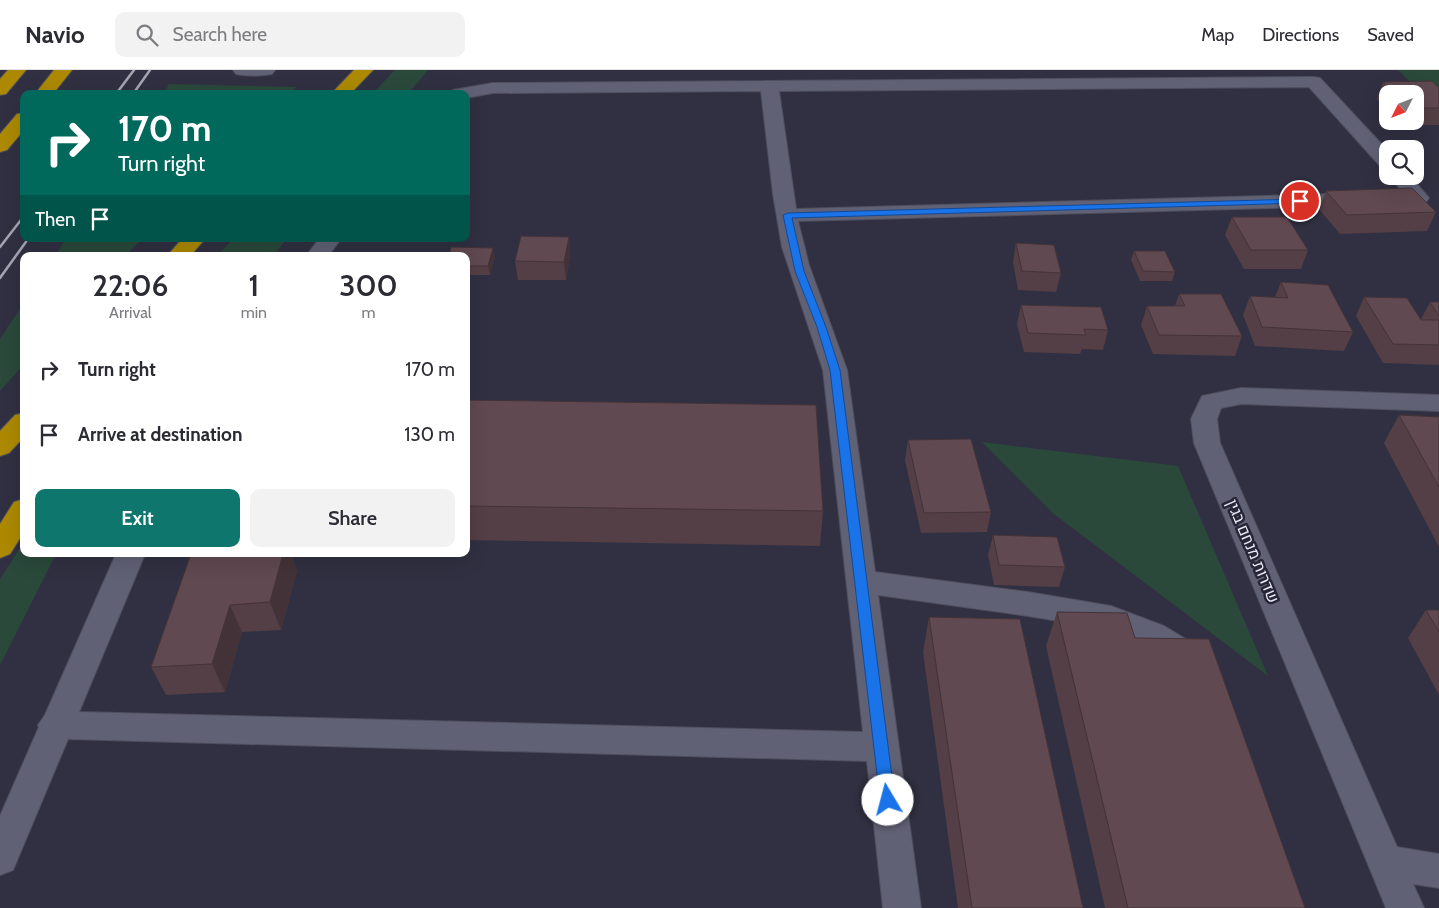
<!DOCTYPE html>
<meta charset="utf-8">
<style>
:root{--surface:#fff;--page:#f2f2f3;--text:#2b2b33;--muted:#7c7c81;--line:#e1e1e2;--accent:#0f766e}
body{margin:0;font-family:Cabin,Heebo,sans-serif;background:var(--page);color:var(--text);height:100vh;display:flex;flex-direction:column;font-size:19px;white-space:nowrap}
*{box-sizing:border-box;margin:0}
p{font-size:16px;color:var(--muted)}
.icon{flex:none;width:28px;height:28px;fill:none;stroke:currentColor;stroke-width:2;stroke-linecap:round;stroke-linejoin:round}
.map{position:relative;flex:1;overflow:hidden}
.panel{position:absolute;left:20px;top:182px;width:450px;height:305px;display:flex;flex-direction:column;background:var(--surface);border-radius:10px;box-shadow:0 5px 20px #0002}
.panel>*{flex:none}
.hud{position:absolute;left:20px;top:20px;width:450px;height:152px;border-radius:10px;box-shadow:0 5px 20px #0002;background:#00695c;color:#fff;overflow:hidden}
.needle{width:32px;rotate:228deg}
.controls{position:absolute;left:1379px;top:15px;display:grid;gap:10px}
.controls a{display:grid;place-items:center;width:45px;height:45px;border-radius:10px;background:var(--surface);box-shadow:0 5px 20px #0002;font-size:25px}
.pin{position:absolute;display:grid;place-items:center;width:42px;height:42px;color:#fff;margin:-21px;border:2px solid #fff;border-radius:50%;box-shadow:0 1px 5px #0007}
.me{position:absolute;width:55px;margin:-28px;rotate:352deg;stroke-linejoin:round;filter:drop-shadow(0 0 4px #0008)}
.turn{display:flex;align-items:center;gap:18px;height:105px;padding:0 15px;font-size:22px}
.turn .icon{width:65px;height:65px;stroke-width:2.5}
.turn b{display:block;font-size:35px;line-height:42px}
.then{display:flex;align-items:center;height:48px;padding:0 15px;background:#0003;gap:10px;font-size:19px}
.eta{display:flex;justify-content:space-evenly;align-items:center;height:85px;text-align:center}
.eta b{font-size:30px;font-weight:600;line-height:35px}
.cta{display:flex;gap:10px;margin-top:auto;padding:10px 15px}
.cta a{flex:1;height:58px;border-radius:10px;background:var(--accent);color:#fff;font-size:20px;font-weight:600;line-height:58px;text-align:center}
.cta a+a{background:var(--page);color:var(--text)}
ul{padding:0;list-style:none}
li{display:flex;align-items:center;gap:15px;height:65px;padding:0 15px}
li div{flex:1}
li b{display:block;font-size:19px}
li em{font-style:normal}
header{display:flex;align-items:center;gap:30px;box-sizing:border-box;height:70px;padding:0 25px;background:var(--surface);border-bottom:1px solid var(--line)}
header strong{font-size:24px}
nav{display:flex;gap:28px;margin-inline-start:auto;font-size:18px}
.search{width:350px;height:45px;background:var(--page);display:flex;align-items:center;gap:12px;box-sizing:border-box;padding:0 18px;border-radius:10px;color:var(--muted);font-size:19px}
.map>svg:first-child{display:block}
.green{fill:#2a493b}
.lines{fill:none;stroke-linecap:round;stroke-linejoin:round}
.minor-casing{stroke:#4e4e5d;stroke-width:2}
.highway-casing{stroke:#4e4e5d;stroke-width:2}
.minor{fill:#616176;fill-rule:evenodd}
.highway{fill:#ac8901;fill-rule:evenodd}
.rail{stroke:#a4a4b3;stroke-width:2.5}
.wall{fill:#533f45}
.shaded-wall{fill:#433338}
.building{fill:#604950;stroke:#433338}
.route{fill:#1a73e8;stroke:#114b97}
.labels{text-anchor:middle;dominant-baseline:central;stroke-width:5;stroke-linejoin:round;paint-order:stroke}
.street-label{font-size:16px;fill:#e9e9f5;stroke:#262638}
</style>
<header>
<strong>Navio</strong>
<div class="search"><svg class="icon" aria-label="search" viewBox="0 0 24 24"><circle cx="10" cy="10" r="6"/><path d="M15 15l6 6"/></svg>Search here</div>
<nav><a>Map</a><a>Directions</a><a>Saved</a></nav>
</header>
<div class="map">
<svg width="1439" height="838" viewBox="0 0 1439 838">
<rect width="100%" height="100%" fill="#303042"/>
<g class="green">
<polygon points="395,0 428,0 408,24 372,24"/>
<polygon points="1398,0 1439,0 1439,40"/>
<polygon points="169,14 296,17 290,24 163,24"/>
<polygon points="66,169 142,169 125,186 55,186"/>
<polygon points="233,169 287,169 273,186 217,186"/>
<polygon points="24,233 24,294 0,321 0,269"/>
<polygon points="982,372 1178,396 1268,606 1054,444"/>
<polygon points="24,472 24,484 56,484 0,595 0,509"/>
</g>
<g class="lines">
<g class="minor-casing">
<g id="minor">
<path d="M233,0H275L272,4C261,6 247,6 236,4Z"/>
<polygon points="1314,7 1320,8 1388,81 1388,99 1381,97 1309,17 779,21 796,139 1403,122 1389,106 1410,106 1429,128 1426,132 1419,134 798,151 809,195 847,300 875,502 1028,522 1111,536 1164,556 1201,578 1206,587 1201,596 1190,600 1179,596 1142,574 1107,559 1028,546 878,525 921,838 883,838 867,691 68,669 13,800 0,805 0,746 39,657 38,655 45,645 116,484 145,484 79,642 863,662 823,300 782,177 773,124 761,21 493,23 466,28 466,24 450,24 453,20 493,13"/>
<polygon points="319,169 341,169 328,186 306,186"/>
<polygon points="1241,318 1439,325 1439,341 1241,334 1221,338 1217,349 1220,373 1397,777 1439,784 1439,818 1413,814 1424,838 1386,838 1194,373 1191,349 1202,326"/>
</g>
</g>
<g class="highway-casing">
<g id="highway">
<polygon points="8,0 26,0 6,24 0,25 0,9"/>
<polygon points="54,0 72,0 53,24 35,24"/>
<polygon points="354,0 373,0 350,24 331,24"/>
<polygon points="24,43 24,60 7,80 0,82 0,64 17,44"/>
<polygon points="182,169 205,169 190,186 167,186"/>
<polygon points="24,343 24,367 9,383 0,386 0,361 15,345"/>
<polygon points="24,429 24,462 10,484 0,488 0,454 14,432"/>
</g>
</g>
<use href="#minor" class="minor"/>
<use href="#highway" class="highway"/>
<g class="rail">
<polyline points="116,24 134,0"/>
<polyline points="133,24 150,0"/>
<polyline points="0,177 24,146"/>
<polyline points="0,208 28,169"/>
</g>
</g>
<g class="wall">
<polygon points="1383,12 1439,18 1439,55 1402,55 1398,51 1415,51 1415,24 1388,24 1388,41 1377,29"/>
<polygon points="1326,121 1436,142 1427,161 1340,164 1319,139"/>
<polygon points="1232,147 1308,180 1301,199 1244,199 1225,165"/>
<polygon points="569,167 570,185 566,210 518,210 515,191"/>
<polygon points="1016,173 1061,203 1056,222 1018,220 1013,192"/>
<polygon points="1134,181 1175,202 1172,211 1140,211 1131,190"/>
<polygon points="466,186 495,187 490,205 466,205"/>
<polygon points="1281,212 1353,262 1344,281 1255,276 1243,245 1250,226 1275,227"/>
<polygon points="1179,224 1242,266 1235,286 1153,284 1141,255 1147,236 1175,236"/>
<polygon points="1364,227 1421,249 1430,232 1439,232 1439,295 1383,293 1356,246"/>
<polygon points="1021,235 1108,260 1103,280 1082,279 1080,284 1024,282 1017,254"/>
<polygon points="466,330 823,441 820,476 466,470"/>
<polygon points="1399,345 1439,347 1439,477 1384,373"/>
<polygon points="908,370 991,442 987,462 921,463 905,390"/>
<polygon points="993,465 1065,497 1059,517 994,515 988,485"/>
<polygon points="191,484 291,484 297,501 281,560 242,562 225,622 166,625 151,597"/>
<polygon points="1426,540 1439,540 1439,625 1408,568"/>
<polygon points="1057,542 1135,568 1305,838 1105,838 1046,576"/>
<polygon points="929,547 1083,838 958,838 923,582"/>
</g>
<g class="shaded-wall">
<polygon points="569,167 570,185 566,210 564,192"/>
<polygon points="493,178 495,187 490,205 488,196"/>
<polygon points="283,484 291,484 297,501 281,560 270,532"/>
<polygon points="230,535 242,562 225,622 212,594"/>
</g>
<g class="building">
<polygon points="1432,11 1439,18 1439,38 1415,38 1415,24 1395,24 1383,12"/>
<polygon points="1412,118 1436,142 1347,145 1326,121"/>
<polygon points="1232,147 1287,147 1308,180 1251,180"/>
<polygon points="521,166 569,167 564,192 515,191"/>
<polygon points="1016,173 1054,175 1061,203 1022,201"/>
<polygon points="451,177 493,178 488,196 466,196 466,186 449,186"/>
<polygon points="1134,181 1165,181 1175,202 1143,201"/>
<polygon points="1281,212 1328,215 1353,262 1262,257 1250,226 1288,228"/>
<polygon points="1179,224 1221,224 1242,266 1159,265 1147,236 1185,236"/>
<polygon points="1364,227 1407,228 1421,250 1439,250 1439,275 1393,274"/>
<polygon points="1430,232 1439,232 1439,246"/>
<polygon points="1021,235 1101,237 1108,260 1084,259 1086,265 1028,263"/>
<polygon points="466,330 816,335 823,441 466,436"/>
<polygon points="1399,345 1439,347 1439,417"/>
<polygon points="971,369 991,442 924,443 908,370"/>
<polygon points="993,465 1057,467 1065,497 999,495"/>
<polygon points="191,484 283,484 270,532 230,535 212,594 151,597"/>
<polygon points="1426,540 1439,540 1439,562"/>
<polygon points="1057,542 1127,543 1135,568 1209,569 1305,838 1128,838"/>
<polygon points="929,547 1020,549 1083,838 972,838"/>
</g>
<polygon class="route" points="1300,129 1305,131 1303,133 792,148 804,201 826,257 840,300 895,730 893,735 888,737 883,735 880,730 830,300 817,257 795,201 783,145 788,143"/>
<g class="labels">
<g class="street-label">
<text transform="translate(1253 481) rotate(67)">שדרות מנחם בגין</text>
</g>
</g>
</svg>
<div class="controls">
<a><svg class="needle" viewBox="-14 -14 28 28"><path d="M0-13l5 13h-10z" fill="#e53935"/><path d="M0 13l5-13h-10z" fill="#7c7c81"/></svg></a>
<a><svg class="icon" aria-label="search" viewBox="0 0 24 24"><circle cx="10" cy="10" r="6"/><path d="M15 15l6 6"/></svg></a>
</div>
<div class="pin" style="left:1300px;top:131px;background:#d93025"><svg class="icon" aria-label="arrive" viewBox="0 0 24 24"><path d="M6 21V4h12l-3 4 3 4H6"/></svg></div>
<svg class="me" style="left:888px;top:730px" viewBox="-20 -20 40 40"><circle r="19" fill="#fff"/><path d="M0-13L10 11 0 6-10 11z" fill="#1a73e8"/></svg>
<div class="hud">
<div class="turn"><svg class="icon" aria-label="right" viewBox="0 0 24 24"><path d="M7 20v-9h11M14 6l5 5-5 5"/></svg><div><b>170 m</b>Turn right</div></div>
<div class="then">Then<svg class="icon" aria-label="arrive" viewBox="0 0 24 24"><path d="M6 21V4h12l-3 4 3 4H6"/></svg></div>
</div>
<section class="panel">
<div class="eta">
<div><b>22:06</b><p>Arrival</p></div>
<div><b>1</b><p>min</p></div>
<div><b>300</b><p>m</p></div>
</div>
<ul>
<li><svg class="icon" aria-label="right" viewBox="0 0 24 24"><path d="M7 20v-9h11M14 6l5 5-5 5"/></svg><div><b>Turn right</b></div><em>170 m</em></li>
<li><svg class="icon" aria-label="arrive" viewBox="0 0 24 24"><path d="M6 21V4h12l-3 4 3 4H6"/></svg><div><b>Arrive at destination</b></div><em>130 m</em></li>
</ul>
<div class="cta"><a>Exit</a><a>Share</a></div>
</section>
</div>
